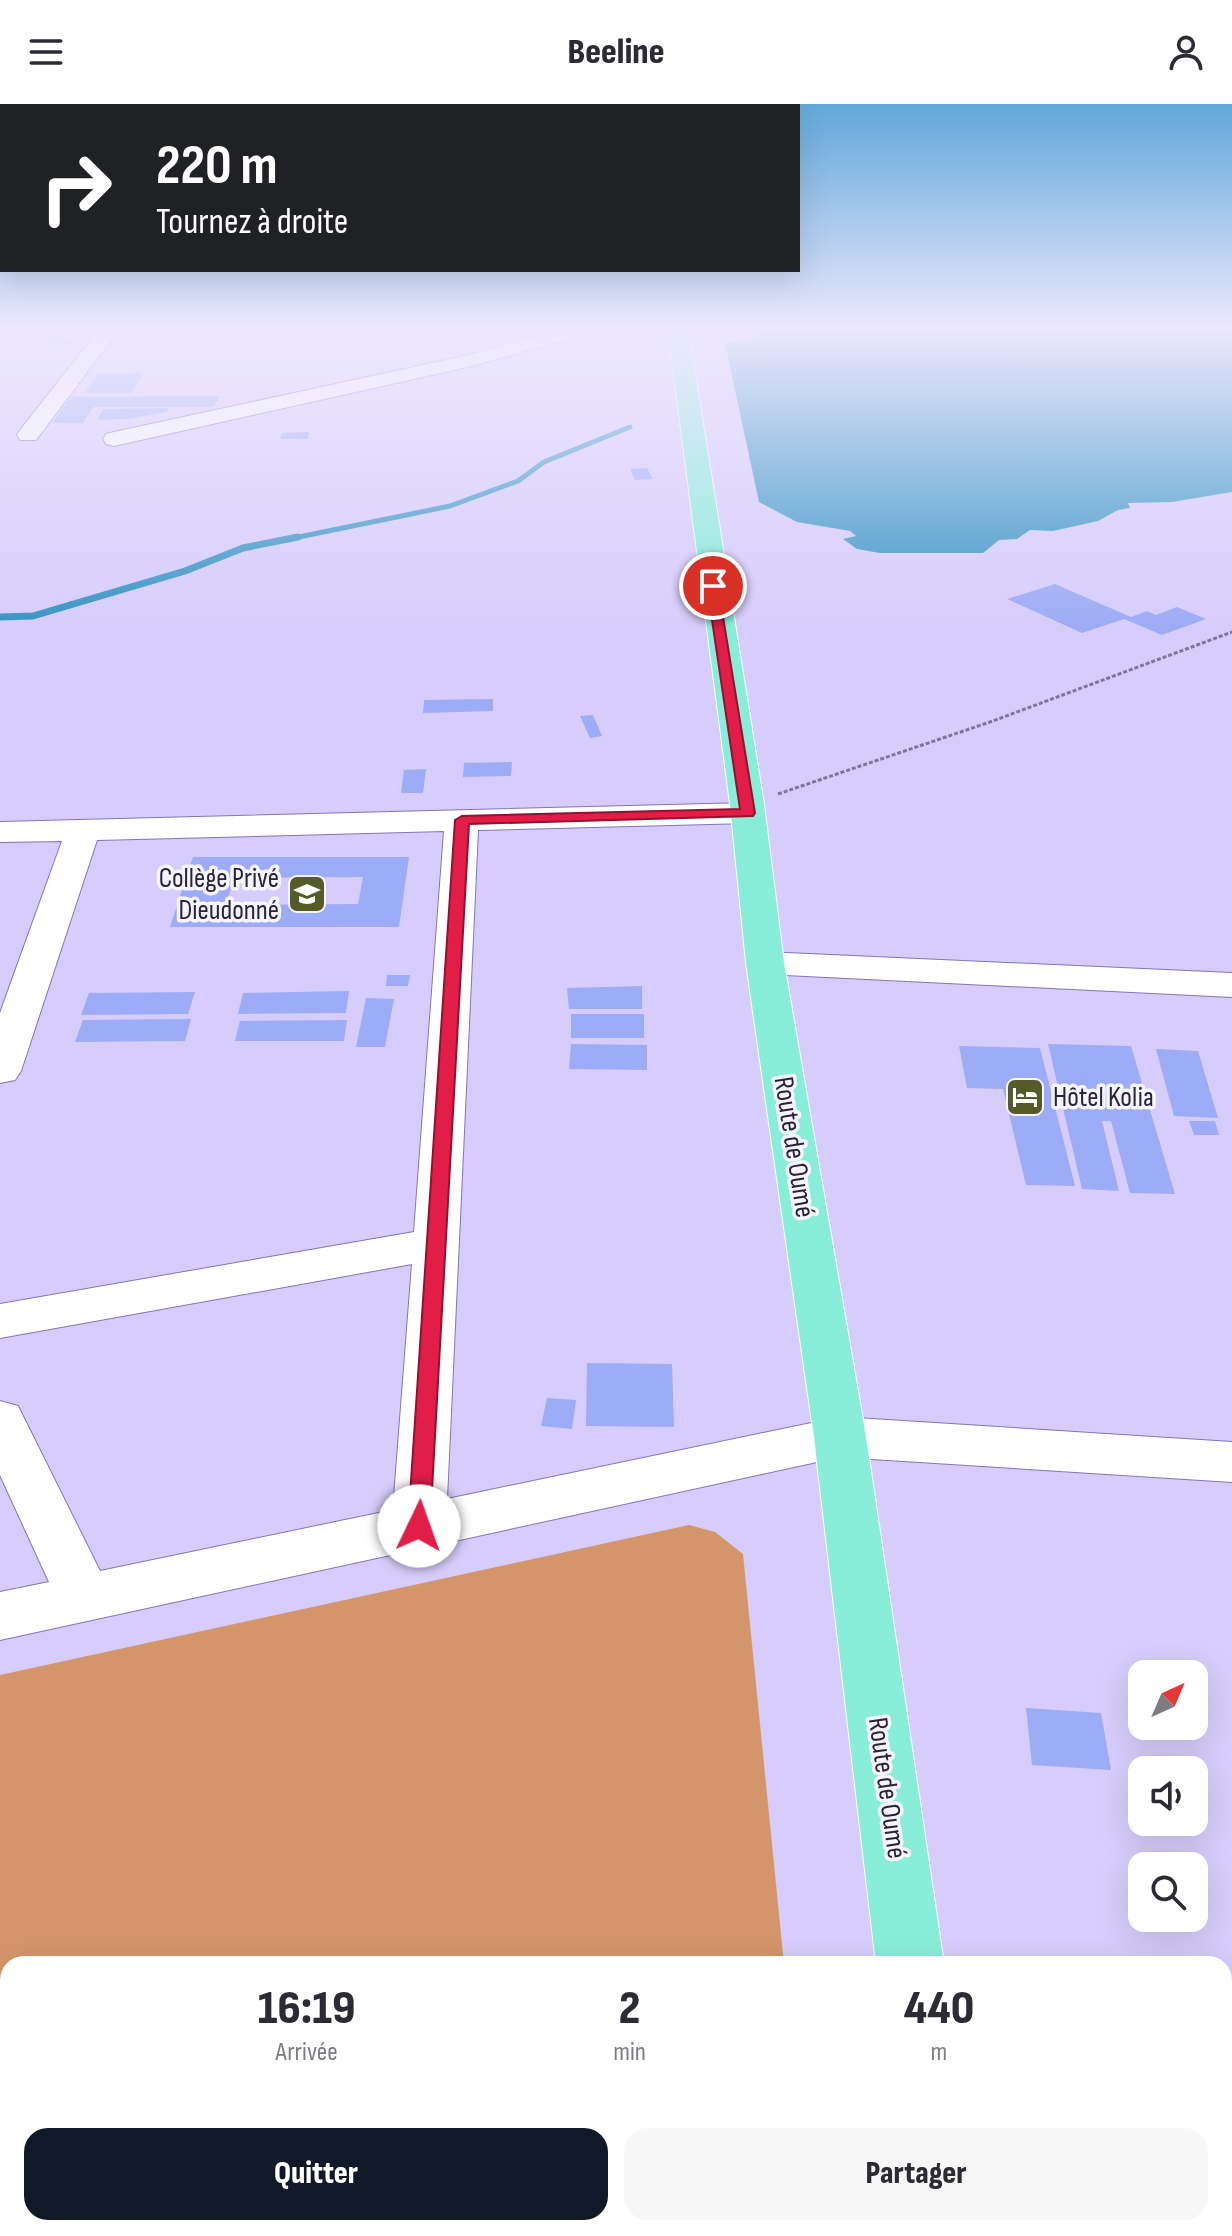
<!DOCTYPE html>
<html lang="fr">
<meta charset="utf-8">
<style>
:root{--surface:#fff;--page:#f7f7f7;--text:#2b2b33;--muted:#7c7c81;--accent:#111827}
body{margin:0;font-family:"Sofia Sans Condensed",sans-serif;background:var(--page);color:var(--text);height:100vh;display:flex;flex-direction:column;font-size:30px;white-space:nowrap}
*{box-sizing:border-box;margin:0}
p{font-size:26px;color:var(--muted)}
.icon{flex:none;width:44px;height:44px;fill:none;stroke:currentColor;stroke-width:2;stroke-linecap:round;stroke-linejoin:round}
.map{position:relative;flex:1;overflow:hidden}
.drawer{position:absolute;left:0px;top:1852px;width:1232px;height:280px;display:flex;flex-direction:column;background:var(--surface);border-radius:24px 24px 0 0;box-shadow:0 8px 32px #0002}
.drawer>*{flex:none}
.banner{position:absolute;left:0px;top:0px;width:800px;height:168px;box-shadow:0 8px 32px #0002;background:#202124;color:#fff;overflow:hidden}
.needle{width:52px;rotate:44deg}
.buttons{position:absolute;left:1128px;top:1556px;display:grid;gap:16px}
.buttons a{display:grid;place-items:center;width:80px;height:80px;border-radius:16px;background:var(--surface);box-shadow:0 8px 32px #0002;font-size:40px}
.pin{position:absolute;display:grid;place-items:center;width:68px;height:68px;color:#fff;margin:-34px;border:4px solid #fff;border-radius:50%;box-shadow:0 2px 8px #0007}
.me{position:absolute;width:88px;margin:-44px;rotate:3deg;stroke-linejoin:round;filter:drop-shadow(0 0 6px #0008)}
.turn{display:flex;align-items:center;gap:28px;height:168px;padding:0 24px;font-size:36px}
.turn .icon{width:104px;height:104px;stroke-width:2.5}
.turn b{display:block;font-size:56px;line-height:68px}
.eta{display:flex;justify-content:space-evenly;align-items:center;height:136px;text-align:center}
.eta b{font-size:48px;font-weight:800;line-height:56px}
.cta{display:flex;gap:16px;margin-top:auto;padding:16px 24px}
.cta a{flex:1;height:92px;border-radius:24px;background:var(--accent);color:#fff;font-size:32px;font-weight:800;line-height:92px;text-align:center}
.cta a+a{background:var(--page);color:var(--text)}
header{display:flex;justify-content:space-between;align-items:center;height:104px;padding:0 24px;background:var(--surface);font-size:36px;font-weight:800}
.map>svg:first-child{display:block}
.green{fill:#d5956a}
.water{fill:#3795c4}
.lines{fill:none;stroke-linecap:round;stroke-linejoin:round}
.stream-far1{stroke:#3795c4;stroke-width:5}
.stream{stroke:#3795c4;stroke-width:7}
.building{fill:#9dacf6;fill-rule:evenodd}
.minor-casing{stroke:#8673bb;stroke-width:2}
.major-casing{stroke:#fff;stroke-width:2}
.path{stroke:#7e759a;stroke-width:3;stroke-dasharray:4 2;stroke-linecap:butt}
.minor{fill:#fff;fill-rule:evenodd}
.major{fill:#89eed9;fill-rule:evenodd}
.route{fill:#e11d48;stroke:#92132f;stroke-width:2}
.labels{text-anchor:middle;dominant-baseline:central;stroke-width:7;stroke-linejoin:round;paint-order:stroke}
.poi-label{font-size:28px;fill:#29213e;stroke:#f6f5fd;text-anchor:end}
.street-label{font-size:28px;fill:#29213e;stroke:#f6f5fd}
</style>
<header><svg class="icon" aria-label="menu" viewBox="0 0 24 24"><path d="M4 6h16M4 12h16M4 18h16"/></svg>Beeline<svg class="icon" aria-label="person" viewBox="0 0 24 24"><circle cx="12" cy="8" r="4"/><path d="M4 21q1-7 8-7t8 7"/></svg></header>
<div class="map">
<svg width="1232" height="2132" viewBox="0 0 1232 2132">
<rect width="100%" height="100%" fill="#d7cdfc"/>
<polygon class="green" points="689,1421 715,1428 743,1450 784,1860 8,1860 8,2124 810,2124 811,2132 0,2132 0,1571"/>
<polygon class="water" points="766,226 1232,226 1232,388 1172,398 1128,399 1130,404 1118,406 1098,417 1053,427 1030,426 1017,435 999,436 983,449 880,449 857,445 843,435 856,432 850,427 797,418 759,398 725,239 750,235 752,231 766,229"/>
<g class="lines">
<polyline class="stream-far1" points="289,435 450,402 518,377 544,358 630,323"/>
<polyline class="stream" points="0,513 33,512 185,467 243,444 298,433"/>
</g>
<g class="building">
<polygon points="55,227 71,227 63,235 75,235 69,242 40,242"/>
<polygon points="143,269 132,289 85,289 97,270"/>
<polygon points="220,292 214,303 93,303 83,319 52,319 71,293"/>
<polygon points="169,304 167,308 128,315 97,316 103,305"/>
<polygon points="309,328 308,335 280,335 282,329"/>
<polygon points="647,364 653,375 635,376 630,365"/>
<polygon points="1055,480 1131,513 1147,507 1156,511 1177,503 1206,515 1162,531 1124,515 1082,529 1007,495"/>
<polygon points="493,595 493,607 423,609 424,596"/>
<polygon points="593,611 602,632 590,634 580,612"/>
<polygon points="512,658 511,672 463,673 464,659"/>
<polygon points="426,665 423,689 401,689 404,666"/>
<path d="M193,753H409L399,823H170ZM363,773L358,800L226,801L234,774Z"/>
<polygon points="387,871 410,871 408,882 386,882"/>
<polygon points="642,882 642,905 569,905 567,884"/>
<polygon points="349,887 346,909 238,910 243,889"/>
<polygon points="195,888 188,910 81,911 89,889"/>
<polygon points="366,894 394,895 385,943 356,943"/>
<rect x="571" y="910" width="73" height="24"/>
<polygon points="191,915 185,937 75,938 83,916"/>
<polygon points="347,916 344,937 235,937 240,917"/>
<polygon points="571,940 647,941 647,966 569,965"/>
<polygon points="1048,940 1131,942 1175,1090 1130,1089 1111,1017 1102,1017 1119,1087 1082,1085"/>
<polygon points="959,942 1040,944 1075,1082 1026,1081 1003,985 967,984"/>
<polygon points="1156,945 1198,947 1218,1014 1174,1012"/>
<polygon points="1189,1017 1215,1017 1219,1031 1194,1031"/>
<polygon points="587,1259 672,1260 674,1323 586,1322"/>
<polygon points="547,1294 576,1296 572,1325 541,1322"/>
<polygon points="1026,1604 1101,1609 1111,1666 1032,1661"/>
</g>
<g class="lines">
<g class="minor-casing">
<g id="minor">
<polygon points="99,226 119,226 36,336 20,336 17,331 20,326"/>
<polygon points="558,226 590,226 587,230 472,262 114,342 106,340 103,335 106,330 114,328 469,251"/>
<polygon points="748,699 760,702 765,709 760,716 748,719 478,726 447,1395 840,1313 1232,1338 1232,1378 840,1353 0,1536 0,1488 49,1478 0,1371 0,1297 18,1302 100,1467 393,1406 412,1160 0,1234 0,1200 414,1128 444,727 97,736 21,967 15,976 0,979 0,909 62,737 0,738 0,718"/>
<polygon points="765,848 1232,869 1232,893 765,870 752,867 746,859 752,851"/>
</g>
</g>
<g class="major-casing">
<g id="major">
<polygon points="668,226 688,226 764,700 784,859 866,1333 944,1860 876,1860 814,1333 746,859 730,700"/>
<polygon points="908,2124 982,2124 984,2132 910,2132"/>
</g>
</g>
<polyline class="path" points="778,690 990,618 1232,528"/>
<use href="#minor" class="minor"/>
<use href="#major" class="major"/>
</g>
<linearGradient id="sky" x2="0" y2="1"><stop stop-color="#61a8da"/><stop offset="0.43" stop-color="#ede8fe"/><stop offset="1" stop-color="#ede8fe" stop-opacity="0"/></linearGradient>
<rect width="1232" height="524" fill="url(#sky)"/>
<polygon class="route" points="713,479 718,482 755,709 753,712 469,720 430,1422 427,1429 419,1431 411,1429 408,1422 455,716 462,712 740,705 707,482"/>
<defs>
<g id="school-square" transform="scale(2)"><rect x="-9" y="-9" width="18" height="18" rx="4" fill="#545a28" stroke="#f6f5fd"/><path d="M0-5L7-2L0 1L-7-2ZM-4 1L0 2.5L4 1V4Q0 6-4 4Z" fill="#fff"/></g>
<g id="hotel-square" transform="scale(2)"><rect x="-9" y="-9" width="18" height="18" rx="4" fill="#545a28" stroke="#f6f5fd"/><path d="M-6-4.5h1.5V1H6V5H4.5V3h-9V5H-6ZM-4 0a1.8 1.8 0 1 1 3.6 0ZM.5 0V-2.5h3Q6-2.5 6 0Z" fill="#fff"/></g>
</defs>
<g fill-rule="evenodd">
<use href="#school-square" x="307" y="790"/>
<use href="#hotel-square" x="1025" y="993"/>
</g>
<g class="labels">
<g class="poi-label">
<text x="279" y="774">Collège Privé<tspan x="279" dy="32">Dieudonné</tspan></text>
<text x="1053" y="993" text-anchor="start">Hôtel Kolia</text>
</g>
<g class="street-label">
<text transform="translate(794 1043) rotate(81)">Route de Oumé</text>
<text transform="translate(887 1684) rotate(82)">Route de Oumé</text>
</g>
</g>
</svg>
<div class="buttons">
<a><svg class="needle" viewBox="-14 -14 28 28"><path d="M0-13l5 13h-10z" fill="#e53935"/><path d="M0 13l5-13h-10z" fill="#7c7c81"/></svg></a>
<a><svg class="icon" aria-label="sound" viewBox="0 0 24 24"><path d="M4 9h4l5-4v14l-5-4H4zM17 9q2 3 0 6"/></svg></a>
<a><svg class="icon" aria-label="search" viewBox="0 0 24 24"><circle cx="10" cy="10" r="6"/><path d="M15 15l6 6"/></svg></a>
</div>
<div class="pin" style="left:713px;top:482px;background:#d93025"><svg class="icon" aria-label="arrive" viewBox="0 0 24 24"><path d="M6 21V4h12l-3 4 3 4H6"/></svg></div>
<svg class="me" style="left:419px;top:1422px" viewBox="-20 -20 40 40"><circle r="19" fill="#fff"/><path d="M0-13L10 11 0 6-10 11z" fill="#e11d48"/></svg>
<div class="banner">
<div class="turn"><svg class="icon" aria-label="right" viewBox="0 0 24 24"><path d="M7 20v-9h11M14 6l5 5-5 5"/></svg><div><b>220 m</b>Tournez à droite</div></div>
</div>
<section class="drawer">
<div class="eta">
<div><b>16:19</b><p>Arrivée</p></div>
<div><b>2</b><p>min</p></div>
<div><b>440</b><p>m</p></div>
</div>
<div class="cta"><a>Quitter</a><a>Partager</a></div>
</section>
</div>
